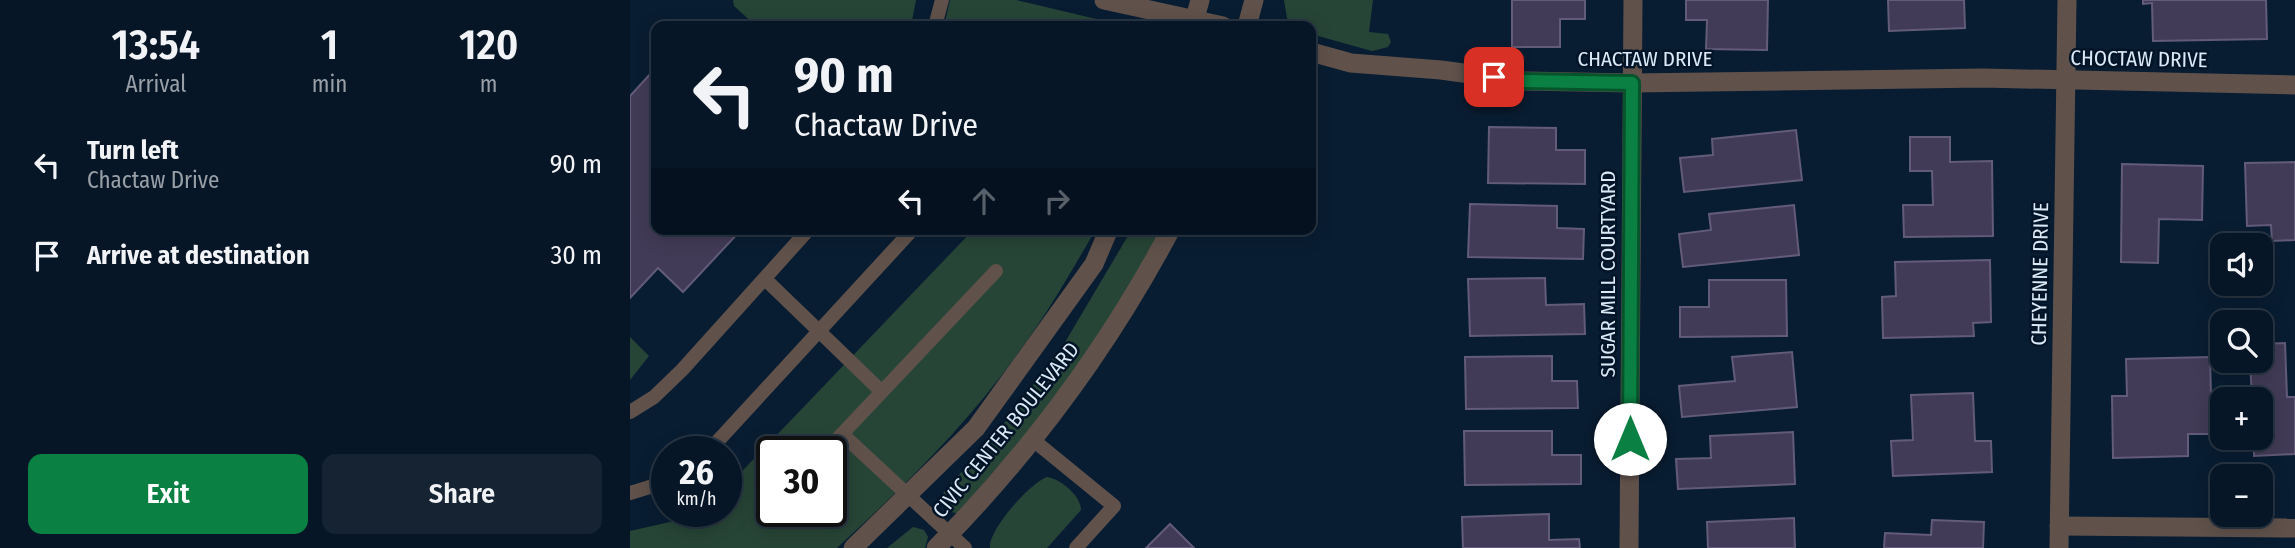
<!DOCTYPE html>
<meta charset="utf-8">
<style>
:root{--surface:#071626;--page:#152332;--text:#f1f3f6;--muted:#989fa7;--line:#283543;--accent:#0b8043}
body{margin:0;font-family:"Fira Sans Condensed",sans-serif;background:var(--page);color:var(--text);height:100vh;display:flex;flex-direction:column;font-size:26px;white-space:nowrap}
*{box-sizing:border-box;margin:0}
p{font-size:23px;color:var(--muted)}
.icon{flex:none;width:38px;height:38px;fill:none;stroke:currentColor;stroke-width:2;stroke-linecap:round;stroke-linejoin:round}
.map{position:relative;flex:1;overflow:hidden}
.drawer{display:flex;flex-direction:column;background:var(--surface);width:630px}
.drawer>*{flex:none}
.hud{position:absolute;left:21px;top:21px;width:665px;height:214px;border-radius:14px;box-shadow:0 4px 18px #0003,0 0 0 2px var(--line);background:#071626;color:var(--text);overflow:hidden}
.buttons{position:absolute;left:1580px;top:233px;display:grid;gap:14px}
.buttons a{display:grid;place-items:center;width:63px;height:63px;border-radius:14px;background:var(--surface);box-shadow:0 4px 18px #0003,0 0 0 2px var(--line);font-size:35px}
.speed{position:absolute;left:21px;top:436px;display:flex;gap:14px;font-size:35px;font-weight:700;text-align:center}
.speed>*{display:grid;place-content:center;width:91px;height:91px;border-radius:50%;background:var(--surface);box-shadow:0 4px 18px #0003,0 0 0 2px var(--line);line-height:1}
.speed small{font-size:18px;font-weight:400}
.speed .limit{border:4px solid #111;border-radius:10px;background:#fff;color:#111}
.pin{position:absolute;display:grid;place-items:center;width:60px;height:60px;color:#fff;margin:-30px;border-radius:14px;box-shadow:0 4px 10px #0006}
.me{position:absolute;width:77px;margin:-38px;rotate:0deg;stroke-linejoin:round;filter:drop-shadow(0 0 5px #0008)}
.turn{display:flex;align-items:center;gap:24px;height:147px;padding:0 28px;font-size:32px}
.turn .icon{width:91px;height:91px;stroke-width:2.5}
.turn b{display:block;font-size:49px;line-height:60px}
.lanes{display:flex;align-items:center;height:66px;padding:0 28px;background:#0003;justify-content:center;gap:35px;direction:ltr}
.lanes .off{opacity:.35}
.eta{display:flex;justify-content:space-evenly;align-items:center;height:119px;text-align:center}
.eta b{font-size:42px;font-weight:600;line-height:49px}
.cta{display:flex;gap:14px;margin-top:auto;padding:14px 28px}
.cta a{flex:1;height:80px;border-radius:14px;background:var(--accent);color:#fff;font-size:28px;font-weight:600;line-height:80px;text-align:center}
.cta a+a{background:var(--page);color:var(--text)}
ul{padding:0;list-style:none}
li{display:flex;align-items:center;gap:21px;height:91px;padding:0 28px}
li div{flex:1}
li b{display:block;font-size:26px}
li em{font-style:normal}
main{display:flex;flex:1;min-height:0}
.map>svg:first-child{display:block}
.green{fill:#274537;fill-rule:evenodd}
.building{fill:#423b57;stroke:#625b79;stroke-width:2}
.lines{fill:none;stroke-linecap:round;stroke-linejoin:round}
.service{stroke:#60524b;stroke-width:14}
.minor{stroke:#60524b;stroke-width:19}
.tertiary{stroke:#60524b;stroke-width:19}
.route-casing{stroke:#07532c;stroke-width:18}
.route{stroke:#0b8043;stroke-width:12}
.labels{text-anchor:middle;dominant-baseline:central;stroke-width:5;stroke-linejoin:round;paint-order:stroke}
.street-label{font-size:21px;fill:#dbe8f6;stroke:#021428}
</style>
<main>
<section class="drawer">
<div class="eta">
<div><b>13:54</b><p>Arrival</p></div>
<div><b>1</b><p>min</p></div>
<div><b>120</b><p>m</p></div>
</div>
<ul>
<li><svg class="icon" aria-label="left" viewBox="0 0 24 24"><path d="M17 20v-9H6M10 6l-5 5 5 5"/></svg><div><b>Turn left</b><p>Chactaw Drive</p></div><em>90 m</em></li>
<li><svg class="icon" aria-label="arrive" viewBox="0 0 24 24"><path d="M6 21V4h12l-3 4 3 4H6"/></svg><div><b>Arrive at destination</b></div><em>30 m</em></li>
</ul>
<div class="cta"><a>Exit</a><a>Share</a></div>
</section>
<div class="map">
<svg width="1665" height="548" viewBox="0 0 1665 548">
<rect width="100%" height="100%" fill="#091d32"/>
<g class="green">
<polygon points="103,0 286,0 281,26 126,26 104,6"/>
<polygon points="320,0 386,0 496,26 314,26"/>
<polygon points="654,0 743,0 739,32 758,34 761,42 758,47 742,51 681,34 681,26 664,26 657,18"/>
<path d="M344,229H466C441,272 416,316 386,356C334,428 272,488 207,548H0V531L71,515L75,511H96V488ZM142,452H201V511H142Z"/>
<polygon points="502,229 533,229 471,336 411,419 327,513 320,512 311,503 313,493 372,426 434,344"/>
<polygon points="0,337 19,356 0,380"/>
<path d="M417,477C431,479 451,496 451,510L417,548H360C357,531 401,482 417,477Z"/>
<polygon points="283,527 294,530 298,537 295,548 257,548"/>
</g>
<g class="building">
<polygon points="882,0 955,0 955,19 930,19 930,47 882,47"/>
<polygon points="1056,0 1138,0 1137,50 1076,49 1077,20 1056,20"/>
<polygon points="1258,0 1334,0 1335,28 1259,31"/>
<polygon points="1513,0 1636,0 1637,39 1523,41 1522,3 1513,4"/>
<polygon points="23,71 26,74 26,229 112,229 53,292 28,268 0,298 0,96"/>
<polygon points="859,127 926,128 926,150 955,150 955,184 858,183"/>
<polygon points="1166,130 1172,180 1054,192 1050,158 1083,155 1082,139"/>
<polygon points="1280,137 1320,137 1320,162 1362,161 1363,236 1274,237 1273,205 1303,205 1302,171 1280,171"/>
<polygon points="1665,162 1665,240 1642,241 1641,225 1617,226 1615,163"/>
<polygon points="1492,164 1573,166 1572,220 1529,219 1528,263 1491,262"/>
<polygon points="840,204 927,206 927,228 954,229 953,259 838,257"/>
<polygon points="1164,205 1169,255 1053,267 1049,234 1081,230 1079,214"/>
<polygon points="1360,260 1361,322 1343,323 1344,336 1253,338 1252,297 1266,296 1265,262"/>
<polygon points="915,278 916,305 954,304 955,334 840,336 838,279"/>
<polygon points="1079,280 1156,280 1157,336 1050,337 1050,307 1079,307"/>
<polygon points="1655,343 1657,397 1665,397 1665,454 1624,456 1624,438 1631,438 1631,399 1622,399 1620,360 1631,360 1631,344"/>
<polygon points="1162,352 1167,407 1052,417 1049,386 1105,381 1102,357"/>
<polygon points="922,356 922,381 947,381 948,408 836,409 835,357"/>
<polygon points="1580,357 1582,434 1558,434 1558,456 1483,458 1482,396 1497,396 1496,359"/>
<polygon points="1343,393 1345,441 1361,441 1362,472 1263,476 1261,441 1283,440 1281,395"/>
<polygon points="834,431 922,431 922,455 951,455 951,484 835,485"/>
<polygon points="1163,432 1165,484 1048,489 1046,459 1081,458 1080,436"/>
<polygon points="919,514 919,540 949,539 950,548 833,548 832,517"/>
<polygon points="1164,518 1165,548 1078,548 1077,522"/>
<polygon points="1302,520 1354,522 1353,548 1254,548 1255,533 1301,535"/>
<polygon points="540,524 564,548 516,548"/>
</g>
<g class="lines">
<g class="service">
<polyline points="305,26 312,0"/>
<polyline points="136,280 251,391"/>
<polyline points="0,412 24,397 52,370 179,229"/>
<polyline points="212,434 366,271"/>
<polyline points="402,439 484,506 446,548"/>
<polyline points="73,452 86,443 283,229"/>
<polyline points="195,452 212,434 335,548"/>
<polyline points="0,493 23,486 37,476"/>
</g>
<g class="minor">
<polyline points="474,0 593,26"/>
<polyline points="681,52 721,63 811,70 891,81 1002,83 1353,78 1665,85"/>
<polyline points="1429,526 1665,528"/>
<polyline points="999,548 1003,0"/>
<polyline points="1429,548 1437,0"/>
</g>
<g class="tertiary">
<polyline points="563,26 570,0"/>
<polyline points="617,26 624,0"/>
<polyline points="223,548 346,428 464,264 479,229"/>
<path d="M306,548C399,454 479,346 541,229"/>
</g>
</g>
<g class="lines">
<g class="route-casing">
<polyline id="route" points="864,77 891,81 1002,83 1000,439"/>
</g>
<use href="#route" class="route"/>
</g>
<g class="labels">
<g class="street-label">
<text x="1015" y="59">CHACTAW DRIVE</text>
<text transform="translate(1509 59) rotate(1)">CHOCTAW DRIVE</text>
<text transform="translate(978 274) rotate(-90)">SUGAR MILL COURTYARD</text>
<text transform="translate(1410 274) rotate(-89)">CHEYENNE DRIVE</text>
<text transform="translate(376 430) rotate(-51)">CIVIC CENTER BOULEVARD</text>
</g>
</g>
</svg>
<div class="buttons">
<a><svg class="icon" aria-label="sound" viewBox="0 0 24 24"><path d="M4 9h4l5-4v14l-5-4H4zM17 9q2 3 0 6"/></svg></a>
<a><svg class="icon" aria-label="search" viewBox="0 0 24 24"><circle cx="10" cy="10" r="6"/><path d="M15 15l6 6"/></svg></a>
<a>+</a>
<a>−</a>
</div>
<div class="speed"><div>26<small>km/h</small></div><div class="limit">30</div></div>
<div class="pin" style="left:864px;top:77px;background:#d93025"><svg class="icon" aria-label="arrive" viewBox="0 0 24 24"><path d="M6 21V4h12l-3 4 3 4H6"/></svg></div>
<svg class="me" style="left:1000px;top:439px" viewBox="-20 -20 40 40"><circle r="19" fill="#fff"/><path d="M0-13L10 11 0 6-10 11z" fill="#0b8043"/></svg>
<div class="hud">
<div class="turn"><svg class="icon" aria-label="left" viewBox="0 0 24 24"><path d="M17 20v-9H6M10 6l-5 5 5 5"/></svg><div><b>90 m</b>Chactaw Drive</div></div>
<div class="lanes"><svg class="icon" aria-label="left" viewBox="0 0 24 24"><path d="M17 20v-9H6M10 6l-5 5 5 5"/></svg><svg class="icon off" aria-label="ahead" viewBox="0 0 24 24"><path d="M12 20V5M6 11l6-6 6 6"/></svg><svg class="icon off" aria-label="right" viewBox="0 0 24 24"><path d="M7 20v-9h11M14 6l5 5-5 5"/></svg></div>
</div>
</div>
</main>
